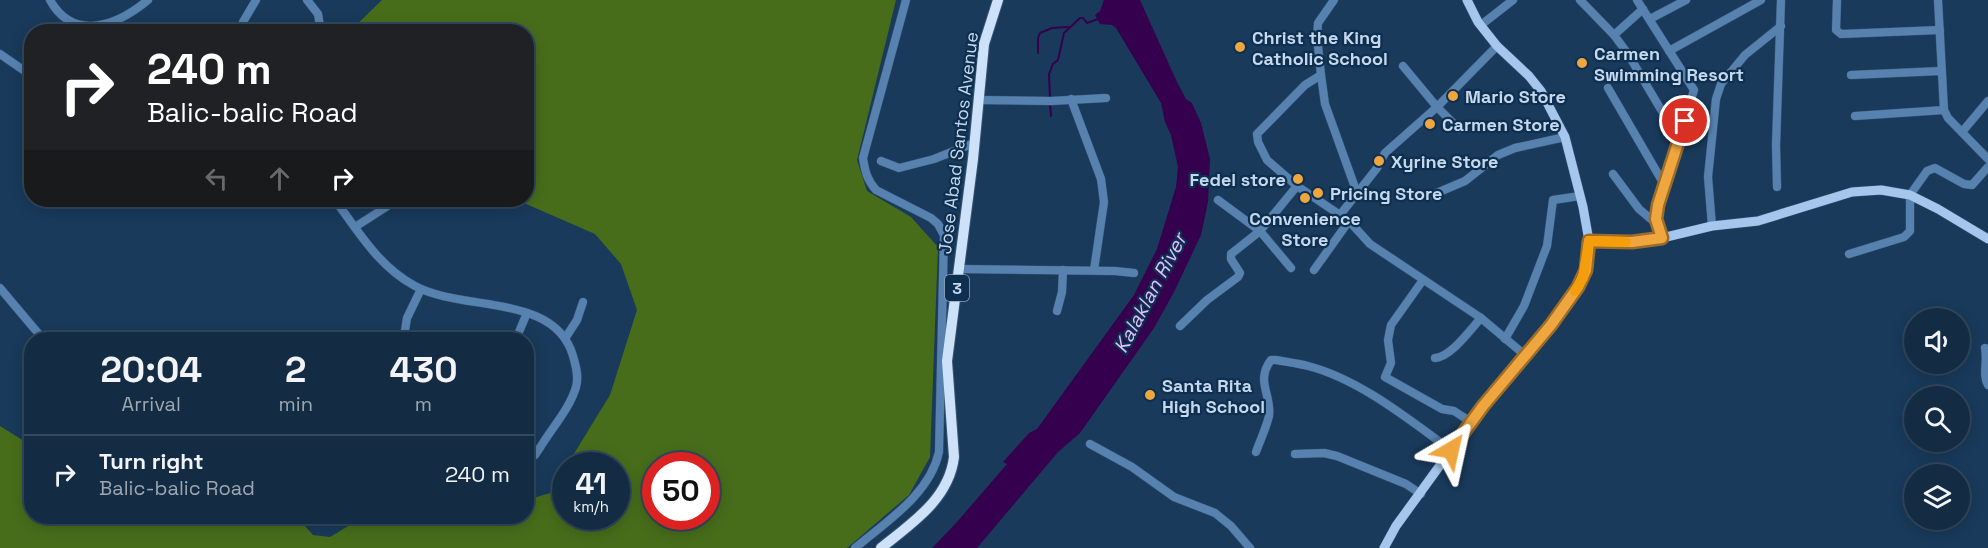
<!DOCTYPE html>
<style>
:root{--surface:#132c44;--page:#20384f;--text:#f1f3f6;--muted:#9da7b2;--line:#32485d}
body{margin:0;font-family:"Space Grotesk",sans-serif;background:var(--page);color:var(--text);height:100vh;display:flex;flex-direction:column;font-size:22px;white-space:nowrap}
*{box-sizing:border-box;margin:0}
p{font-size:20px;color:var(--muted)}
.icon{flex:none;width:33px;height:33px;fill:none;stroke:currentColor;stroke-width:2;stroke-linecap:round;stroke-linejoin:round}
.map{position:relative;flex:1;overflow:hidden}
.sheet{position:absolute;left:24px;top:332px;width:510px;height:192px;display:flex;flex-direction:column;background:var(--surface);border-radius:24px;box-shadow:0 3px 15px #0003,0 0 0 2px var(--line)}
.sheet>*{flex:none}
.guide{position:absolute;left:24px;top:24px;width:510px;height:183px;border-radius:24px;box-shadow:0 3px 15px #0003,0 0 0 2px var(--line);background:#202124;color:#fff;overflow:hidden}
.buttons{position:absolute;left:1904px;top:308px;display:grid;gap:12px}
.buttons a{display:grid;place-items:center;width:66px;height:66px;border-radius:50%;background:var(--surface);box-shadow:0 3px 15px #0003,0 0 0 2px var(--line);font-size:30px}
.speed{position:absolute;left:552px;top:452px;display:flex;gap:12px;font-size:30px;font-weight:700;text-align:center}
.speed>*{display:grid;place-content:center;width:78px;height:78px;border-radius:50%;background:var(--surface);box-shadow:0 3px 15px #0003,0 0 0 2px var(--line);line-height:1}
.speed small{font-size:15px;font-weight:400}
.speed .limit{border:9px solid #d22;background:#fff;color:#111}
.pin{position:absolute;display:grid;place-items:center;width:51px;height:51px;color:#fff;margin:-26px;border:3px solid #fff;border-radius:50%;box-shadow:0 2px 6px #0007}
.me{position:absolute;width:66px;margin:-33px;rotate:36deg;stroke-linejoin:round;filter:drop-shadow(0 0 4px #0008)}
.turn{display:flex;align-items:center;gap:21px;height:126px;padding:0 24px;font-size:27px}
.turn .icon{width:78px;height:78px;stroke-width:2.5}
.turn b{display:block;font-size:42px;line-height:51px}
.lanes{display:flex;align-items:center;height:57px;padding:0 24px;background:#0003;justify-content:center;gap:30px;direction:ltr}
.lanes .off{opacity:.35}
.eta{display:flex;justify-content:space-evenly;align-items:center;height:102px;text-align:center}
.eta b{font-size:36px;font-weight:700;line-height:42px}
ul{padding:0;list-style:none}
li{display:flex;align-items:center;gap:18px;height:78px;padding:0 24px;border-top:2px solid var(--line)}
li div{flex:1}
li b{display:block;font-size:22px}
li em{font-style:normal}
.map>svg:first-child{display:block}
.green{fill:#476d1b;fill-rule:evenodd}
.water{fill:#35004d}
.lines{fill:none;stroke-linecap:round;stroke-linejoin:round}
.stream{stroke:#35004d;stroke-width:2}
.minor-casing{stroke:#385675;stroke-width:9}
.major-casing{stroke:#385675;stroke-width:10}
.highway-casing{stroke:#385675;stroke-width:12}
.minor{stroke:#5782b0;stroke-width:8}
.major{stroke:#a5c7ed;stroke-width:9}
.highway{stroke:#cde1f8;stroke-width:10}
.route-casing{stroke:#9c6c29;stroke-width:15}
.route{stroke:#f0a63f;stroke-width:10}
.slow{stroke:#f59e0b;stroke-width:10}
.poi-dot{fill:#f0a63f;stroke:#0e2f50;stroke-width:2}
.labels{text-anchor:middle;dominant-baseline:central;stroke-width:4.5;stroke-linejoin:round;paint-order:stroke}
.shield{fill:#0e2f50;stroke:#8ea5be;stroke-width:1.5}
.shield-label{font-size:16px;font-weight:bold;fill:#c5d8ed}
.poi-label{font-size:18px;font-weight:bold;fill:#c5d8ed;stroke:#0e2f50;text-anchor:start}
.street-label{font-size:18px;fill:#c5d8ed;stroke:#0e2f50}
.water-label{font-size:20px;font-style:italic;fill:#e4befe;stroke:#0e2f50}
</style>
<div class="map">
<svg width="1988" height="548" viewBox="0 0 1988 548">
<rect width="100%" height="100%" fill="#193a5b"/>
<path class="green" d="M382,0H896L857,160L867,191L911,217L938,247L930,457L909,495L847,548H0V426L24,441L31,443L32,516H296L313,535L330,537L350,525V516H526L527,500L550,493L565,468L566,516H616V465H567L610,395L637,310L621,264L595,234L517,200H526V32L350,31ZM656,465H706V516H656Z"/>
<polygon class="water" points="1104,0 1140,0 1177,82 1186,99 1192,103 1201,123 1210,159 1208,202 1201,235 1174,292 1154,328 1080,433 1058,452 977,548 932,548 957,522 1007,464 1003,462 1029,433 1037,429 1134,295 1157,249 1176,187 1178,167 1171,135 1165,122 1161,103 1116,28 1112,25 1100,24 1095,15 1100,11"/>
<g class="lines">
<g class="stream">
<polyline points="1038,53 1038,38 1040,33 1052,28 1069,27"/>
<polyline points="1050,98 1049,74 1053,64 1058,60 1064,33 1080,18 1083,18 1087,23 1098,19"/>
<polyline points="1050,103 1051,116"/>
</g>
<g class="minor-casing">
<g id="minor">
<path d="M50,0C74,43 118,25 148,0"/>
<polyline points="307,0 318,14 321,32"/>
<polyline points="1334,0 1318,23 1317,37 1321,75 1325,104 1357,193"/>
<polyline points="1580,0 1614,35 1628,54 1679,140"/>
<polyline points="1637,0 1694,90 1658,205 1656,219 1662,238"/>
<polyline points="1837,0 1836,30 1841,34 1940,30"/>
<polyline points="1938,0 1944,110 1948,118 1988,159"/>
<polyline points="1650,19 1686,0"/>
<polyline points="1481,25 1513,0"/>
<polyline points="240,32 243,22 256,0"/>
<polyline points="1614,35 1643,9"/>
<polyline points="1669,51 1761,0"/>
<polyline points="0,54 32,76"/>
<polyline points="1403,66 1437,107 1459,129"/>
<polyline points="1321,75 1305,85 1257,134 1258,142 1267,160 1297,186 1349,221 1370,244 1481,318 1526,356"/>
<polyline points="1851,75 1941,71"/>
<polyline points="1608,88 1665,186"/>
<polyline points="1071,99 1101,179 1104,202 1094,270"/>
<polyline points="978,100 1051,101 1106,98"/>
<polyline points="1855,116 1944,110"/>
<polyline points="1962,132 1988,101"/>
<polyline points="881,161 899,168 934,159 974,143"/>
<polyline points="1613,174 1639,209 1658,225"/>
<polyline points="1777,187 1776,145 1781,0"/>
<polyline points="1414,196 1432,195 1465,181 1498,155 1515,148 1565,137"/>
<path d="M335,200C358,231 379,267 415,286C463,312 555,293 573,356C576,366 579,377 576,387C570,408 552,428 541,446L535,455L526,461"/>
<polyline points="1218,200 1260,231 1291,268"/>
<polyline points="1340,215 1377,168 1385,153 1437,107 1497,46"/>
<polyline points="1712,226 1708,177 1716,99 1721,84 1745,55 1781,26"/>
<polyline points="355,227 397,200"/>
<polyline points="1849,254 1904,237 1910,231 1910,195 1927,171 1935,168 1964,184 1972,185 1988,167"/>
<polyline points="959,269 1115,271 1134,273"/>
<polyline points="1314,270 1349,221"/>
<polyline points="1423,280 1391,325 1388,340 1391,363 1385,377 1442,409 1454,411 1471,422"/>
<polyline points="0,288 43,339"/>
<polyline points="1057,311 1062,292 1063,270"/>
<polyline points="1180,326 1207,300 1238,277 1240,273 1231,259 1231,254 1260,231 1297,186"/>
<polyline points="404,337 407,318 421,289"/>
<polyline points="566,337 577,320 583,302"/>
<polyline points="516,339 527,313"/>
<polyline points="1505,339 1524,306 1547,246 1553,200 1580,196"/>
<path d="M32,345C26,355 25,363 32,373"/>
<path d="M1985,348C1988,360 1982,376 1988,385"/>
<path d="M1435,358C1451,357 1470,330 1481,318"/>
<polyline points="1090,444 1132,467 1174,497 1215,513 1231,526 1250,548"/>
<path d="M1256,452C1260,441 1266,428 1269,416C1272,395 1255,381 1271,360H1276C1287,362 1297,363 1308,366C1359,379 1408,419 1451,450"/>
<polyline points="1295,454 1324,453 1337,456 1406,484 1421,494"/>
<path d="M855,548C886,522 930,494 939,452L944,235L938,224L931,218L876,190C867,180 865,171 863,158L906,0"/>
</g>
</g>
<g class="major-casing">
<g id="major">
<polyline points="1589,241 1632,242 1662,238 1712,226 1758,221 1852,192 1881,190 1910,195 1938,209 1988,239"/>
<polyline points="1384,548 1396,526 1483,406 1552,325 1578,287 1586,270 1589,241 1583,207 1565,137 1541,91 1529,76 1497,46 1478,22 1467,0"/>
</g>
</g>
<g class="highway-casing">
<path id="highway" d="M881,548C912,523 949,499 954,457L947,361L973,159L984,44L998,0"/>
</g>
<use href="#minor" class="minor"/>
<use href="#major" class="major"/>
<use href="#highway" class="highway"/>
</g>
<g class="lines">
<g class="route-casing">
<polyline id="route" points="1451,450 1483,406 1551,325 1578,287 1586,270 1589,241 1632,242 1662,238 1656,219 1658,205 1685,121"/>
</g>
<use href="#route" class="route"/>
<polyline class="slow" points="1575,291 1583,278 1589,241 1626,242"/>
</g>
<g class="poi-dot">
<circle cx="1240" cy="47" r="6"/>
<circle cx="1582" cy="63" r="6"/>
<circle cx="1453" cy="96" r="6"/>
<circle cx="1430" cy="124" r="6"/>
<circle cx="1379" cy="161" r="6"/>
<circle cx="1298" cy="179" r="6"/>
<circle cx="1318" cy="193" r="6"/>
<circle cx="1305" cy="198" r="6"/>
<circle cx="1150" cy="395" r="6"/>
</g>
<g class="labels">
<rect class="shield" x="945" y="275" width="24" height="26" rx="4.5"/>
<g class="shield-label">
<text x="957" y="288">3</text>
</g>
<g class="poi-label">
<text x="1252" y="37">Christ the King<tspan x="1252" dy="21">Catholic School</tspan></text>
<text x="1594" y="53">Carmen<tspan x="1594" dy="21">Swimming Resort</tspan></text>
<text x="1465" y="96">Mario Store</text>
<text x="1442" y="124">Carmen Store</text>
<text x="1391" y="161">Xyrine Store</text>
<text x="1286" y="179" text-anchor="end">Fedel store</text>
<text x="1330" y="193">Pricing Store</text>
<text x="1305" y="218" text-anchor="middle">Convenience<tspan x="1305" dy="21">Store</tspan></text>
<text x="1162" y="385">Santa Rita<tspan x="1162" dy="21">High School</tspan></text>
</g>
<g class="street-label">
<text transform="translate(958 143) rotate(-83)">Jose Abad Santos Avenue</text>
</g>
<g class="water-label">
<text transform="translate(1150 293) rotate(-62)">Kalaklan River</text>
</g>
</g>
</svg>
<div class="buttons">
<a><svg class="icon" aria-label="sound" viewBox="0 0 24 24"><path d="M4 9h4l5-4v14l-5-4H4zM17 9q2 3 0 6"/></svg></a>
<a><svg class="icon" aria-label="search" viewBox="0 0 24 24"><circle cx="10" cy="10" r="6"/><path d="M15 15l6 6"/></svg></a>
<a><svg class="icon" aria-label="layers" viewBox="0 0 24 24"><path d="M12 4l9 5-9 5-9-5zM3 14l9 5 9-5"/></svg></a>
</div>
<div class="speed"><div>41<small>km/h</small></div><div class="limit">50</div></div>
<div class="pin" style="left:1685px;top:121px;background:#d93025"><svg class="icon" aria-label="arrive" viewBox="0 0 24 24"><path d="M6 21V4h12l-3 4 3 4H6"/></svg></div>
<svg class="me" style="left:1451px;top:450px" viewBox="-20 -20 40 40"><path d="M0-17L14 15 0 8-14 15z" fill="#f0a63f" stroke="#fff" stroke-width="4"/></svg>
<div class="guide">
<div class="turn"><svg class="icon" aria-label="right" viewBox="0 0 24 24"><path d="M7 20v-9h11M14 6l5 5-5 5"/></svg><div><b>240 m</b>Balic-balic Road</div></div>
<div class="lanes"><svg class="icon off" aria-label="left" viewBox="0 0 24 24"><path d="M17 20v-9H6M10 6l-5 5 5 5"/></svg><svg class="icon off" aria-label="ahead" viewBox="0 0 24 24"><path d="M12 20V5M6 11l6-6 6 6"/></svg><svg class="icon" aria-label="right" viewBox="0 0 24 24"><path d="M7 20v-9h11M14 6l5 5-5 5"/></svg></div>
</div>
<section class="sheet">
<div class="eta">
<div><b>20:04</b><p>Arrival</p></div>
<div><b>2</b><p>min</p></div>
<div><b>430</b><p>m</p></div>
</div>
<ul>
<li><svg class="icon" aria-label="right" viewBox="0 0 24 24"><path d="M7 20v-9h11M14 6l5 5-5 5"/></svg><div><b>Turn right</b><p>Balic-balic Road</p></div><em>240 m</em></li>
</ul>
</section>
</div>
